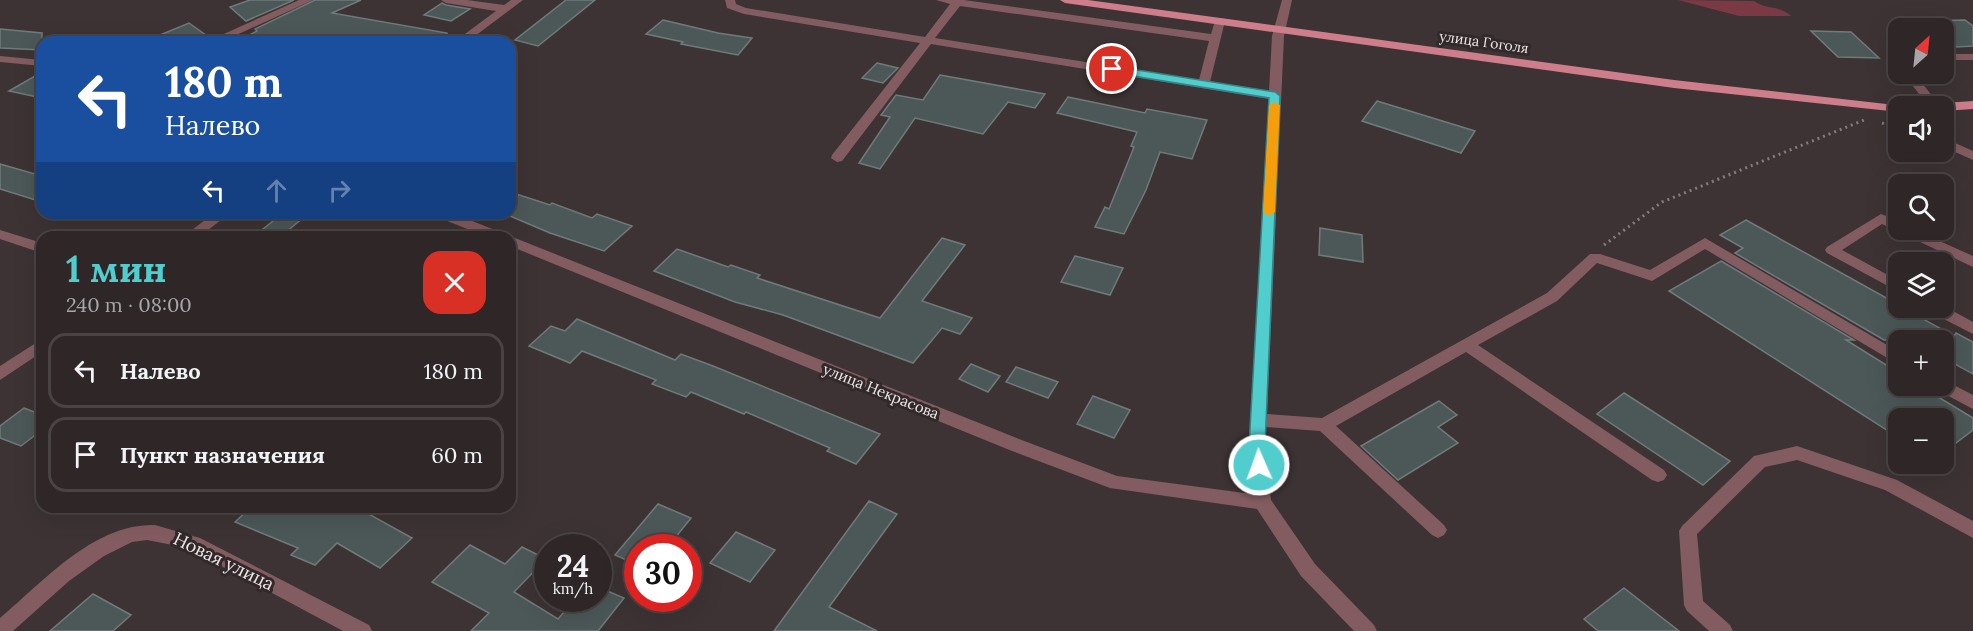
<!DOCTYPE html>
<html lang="ru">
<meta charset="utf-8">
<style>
:root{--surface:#2e2627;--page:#362e2f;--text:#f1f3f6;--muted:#a7a5a7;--line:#494344;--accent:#52cdce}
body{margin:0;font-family:Lora,serif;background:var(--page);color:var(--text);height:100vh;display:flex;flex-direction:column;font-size:22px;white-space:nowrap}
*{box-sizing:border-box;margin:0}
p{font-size:20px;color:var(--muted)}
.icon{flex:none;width:33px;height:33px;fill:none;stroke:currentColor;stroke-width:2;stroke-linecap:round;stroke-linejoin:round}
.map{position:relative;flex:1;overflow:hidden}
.panel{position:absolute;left:36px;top:231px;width:480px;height:282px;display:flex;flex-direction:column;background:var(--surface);border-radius:18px;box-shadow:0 6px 24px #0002,0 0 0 2px var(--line)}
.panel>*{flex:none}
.guide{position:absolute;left:36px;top:36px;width:480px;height:183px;border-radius:18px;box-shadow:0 6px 24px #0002,0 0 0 2px var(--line);background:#1a4fa0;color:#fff;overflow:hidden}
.needle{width:39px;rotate:27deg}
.buttons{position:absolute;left:1888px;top:18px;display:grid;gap:12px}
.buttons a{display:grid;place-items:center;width:66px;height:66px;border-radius:12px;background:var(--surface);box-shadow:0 6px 24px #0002,0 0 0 2px var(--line);font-size:30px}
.speed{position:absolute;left:534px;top:534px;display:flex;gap:12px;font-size:30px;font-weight:700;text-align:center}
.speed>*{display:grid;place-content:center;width:78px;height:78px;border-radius:50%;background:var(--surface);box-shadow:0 6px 24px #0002,0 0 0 2px var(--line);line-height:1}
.speed small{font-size:15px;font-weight:400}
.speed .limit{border:9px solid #d22;background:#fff;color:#111}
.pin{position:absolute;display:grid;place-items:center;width:51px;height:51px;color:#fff;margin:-26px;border:3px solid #fff;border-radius:50%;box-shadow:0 2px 6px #0007}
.me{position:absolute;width:66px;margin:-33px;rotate:358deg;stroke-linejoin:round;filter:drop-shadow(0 0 4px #0008)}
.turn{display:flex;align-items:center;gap:21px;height:126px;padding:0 30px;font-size:27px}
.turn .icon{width:78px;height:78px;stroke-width:2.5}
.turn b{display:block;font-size:42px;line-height:51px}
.lanes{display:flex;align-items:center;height:57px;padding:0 30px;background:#0003;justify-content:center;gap:30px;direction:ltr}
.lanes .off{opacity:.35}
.round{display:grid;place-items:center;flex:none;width:63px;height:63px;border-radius:18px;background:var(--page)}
.head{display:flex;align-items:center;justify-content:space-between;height:102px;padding:0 30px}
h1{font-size:36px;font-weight:800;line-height:45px;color:var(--accent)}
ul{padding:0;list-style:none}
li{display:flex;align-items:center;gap:18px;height:75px;margin:0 12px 9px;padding:0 18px;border:3px solid var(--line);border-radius:18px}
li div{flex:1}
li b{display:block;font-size:22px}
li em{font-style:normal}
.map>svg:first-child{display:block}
.green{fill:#7b3845}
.building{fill:#4c5858;stroke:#6f7b7b;stroke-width:1.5}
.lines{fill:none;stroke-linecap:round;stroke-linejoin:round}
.path{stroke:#847b7c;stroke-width:3;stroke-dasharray:2 4;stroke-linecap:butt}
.minor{fill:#835c61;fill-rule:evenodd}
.major{fill:#ce7e8b;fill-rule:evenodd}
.route{fill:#52cdce;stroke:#358586;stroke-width:1.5}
.slow{fill:#f59e0b}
.labels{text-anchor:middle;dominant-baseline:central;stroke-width:6;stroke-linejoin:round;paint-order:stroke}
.far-street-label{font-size:14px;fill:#ede6e7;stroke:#32292a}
.street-label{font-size:15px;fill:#ede6e7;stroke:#32292a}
.near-street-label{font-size:18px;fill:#ede6e7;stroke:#32292a}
</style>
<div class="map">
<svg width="1973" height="631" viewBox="0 0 1973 631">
<rect width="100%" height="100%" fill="#3d3334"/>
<path class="green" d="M1678,0L1754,1C1766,10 1780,5 1791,16H1739Z"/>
<g class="building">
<polygon points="250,0 294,0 246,21 230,7"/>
<polygon points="315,0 361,0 332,13 447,33 446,42 391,42 356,35 342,42 236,42 257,31 255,29"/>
<polygon points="566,0 595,0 538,46 515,40"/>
<polygon points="442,3 446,5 470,9 451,21 424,15"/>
<polygon points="663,20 718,33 752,38 738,55 681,44 683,42 646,34"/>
<polygon points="1965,20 1973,26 1973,46 1957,47 1944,37 1944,28 1933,28 1923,21"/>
<polygon points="189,23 210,38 204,42 143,42"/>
<polygon points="0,29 42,33 42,50 0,48"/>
<polygon points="1811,31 1851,32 1879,58 1838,57"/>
<polygon points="877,63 898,68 883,83 862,78"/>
<polygon points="42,72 42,98 9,91"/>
<polygon points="940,75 1045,94 1035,108 1008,102 983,134 915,118 880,169 859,163 890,117 881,115 896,95 923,100"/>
<polygon points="1068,97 1145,113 1147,109 1207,120 1192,159 1160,152 1146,190 1124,234 1095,227 1105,207 1109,209 1134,147 1131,146 1137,132 1057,113"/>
<polygon points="1377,101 1475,131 1461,153 1362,121"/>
<polygon points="0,164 42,176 42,202 0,189"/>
<polygon points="510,192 550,205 552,203 592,218 597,214 632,226 604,251 550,233 510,216"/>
<polygon points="283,213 309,213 280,237 253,237"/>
<polygon points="1746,220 1899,305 1899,308 1903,308 1954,336 1956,333 1973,342 1973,374 1944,358 1944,340 1884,340 1735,253 1743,248 1720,235"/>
<polygon points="1320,228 1362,235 1363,262 1319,255"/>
<polygon points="942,238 965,245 922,301 972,318 960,334 942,328 913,363 783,315 735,302 654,271 677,249 728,267 731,265 760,275 757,278 880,318"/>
<polygon points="1075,256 1123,268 1110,295 1061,282"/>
<polygon points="1721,261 1854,340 1846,340 1899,373 1899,386 1920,386 1973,418 1973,430 1944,452 1944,418 1899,418 1899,438 1669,291"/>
<polygon points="577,319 675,360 681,354 713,366 880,434 856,464 827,451 830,448 746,412 744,414 691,392 686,397 652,384 656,380 582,351 570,363 529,346 551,326 565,331"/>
<polygon points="971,364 1000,376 988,392 959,379"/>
<polygon points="1016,367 1058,382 1048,398 1006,382"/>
<polygon points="1624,393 1730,461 1703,485 1597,414"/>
<polygon points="1093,396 1130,410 1114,438 1077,424"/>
<polygon points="1439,401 1457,415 1438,427 1458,443 1398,480 1361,446"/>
<polygon points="24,408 42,415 42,430 21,446 0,438 0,426"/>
<polygon points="869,501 897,514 829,607 877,631 774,631"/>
<polygon points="658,504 691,518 667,548 638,548 638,565 615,555"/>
<polygon points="251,507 356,507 412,538 380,568 337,543 315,565 291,555 298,548 235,522"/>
<polygon points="736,532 775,550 750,582 710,563"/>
<polygon points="470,545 505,564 522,547 546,559 514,592 558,619 576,598 598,598 598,587 624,598 598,631 471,631 489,613 432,582"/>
<polygon points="1624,588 1679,631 1598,631 1584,619"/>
<polygon points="93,594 131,615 113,631 50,631"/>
</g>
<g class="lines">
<g class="path">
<polyline points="1882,123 1899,129"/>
<polyline points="1604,245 1662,202 1864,120"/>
</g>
<g class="minor">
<polygon points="299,0 313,0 221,42 206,42"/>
<polygon points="441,0 467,0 504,5 511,0 523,0 467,42 454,42 496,11 446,3"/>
<path d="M725,0H735L736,4L746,8L925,37L950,4L936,0H964L1211,34L1215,21L1220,18L1225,21L1210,82L1269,92L1272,36L1282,0H1292L1284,36L1267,414L1322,418L1547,293L1590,254H1600L1650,270L1705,238L1899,352V365L1705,249L1652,281L1597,263L1557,301L1478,345L1664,470L1667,475L1664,480L1658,482L1652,480L1466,352L1336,426L1444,525L1447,530L1444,535L1438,538L1432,535L1320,431L1266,427L1265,446L1271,500L1315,564L1374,625L1377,631H1354L1301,576L1257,509L1110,488L1007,449L510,246V237H508L510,236L1019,439L1117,476L1252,494L1249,446L1269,99L931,44L842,161L837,162L831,158L832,155L920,43L744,14L727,8ZM960,6L1209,41L1199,80L935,38Z"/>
<polygon points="1892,49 1899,53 1899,64 1895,63 1886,52"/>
<rect x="1944" y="54" width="29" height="6"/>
<polygon points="0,56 42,60 42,66 0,62"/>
<polygon points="1904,74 1915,74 1940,106 1928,106"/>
<polygon points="1944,138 1973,151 1973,160 1944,147"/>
<polygon points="214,213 230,213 199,237 183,237"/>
<polygon points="440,213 452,213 505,234 507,237 487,237 440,218"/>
<polygon points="1881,214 1899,221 1899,230 1915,230 1973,256 1973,267 1882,224 1842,250 1899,281 1899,292 1827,253 1825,250 1827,247"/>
<polygon points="0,230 42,243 42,253 0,239"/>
<polygon points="1944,306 1973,322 1973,334 1930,312 1928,308"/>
<polygon points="42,339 42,352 0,380 0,366"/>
<polygon points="1944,380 1973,395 1973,409 1937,390 1935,386 1944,386"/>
<polygon points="1797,446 1897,480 1973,521 1973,538 1885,490 1797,460 1765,467 1697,534 1703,601 1730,625 1733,631 1709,631 1687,611 1684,605 1679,531 1682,526 1754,456"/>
<path d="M155,525L200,538L369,625L372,631H343L188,548L147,540L132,542L104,556L69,581L13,631H0V618C43,582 94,523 155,525Z"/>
</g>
<g class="major">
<polygon points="1060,0 1088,0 1674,80 1904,106 1899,106 1899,112 1674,88 1065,3"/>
<polygon points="1973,101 1973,109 1944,111 1944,106 1938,106 1944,103"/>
</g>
</g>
<polygon class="route" points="1112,66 1275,92 1280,96 1265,446 1267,465 1264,469 1259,471 1253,469 1249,446 1269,98 1108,72 1108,67"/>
<polygon class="slow" points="1274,102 1280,105 1275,212 1269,216 1263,212 1269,105"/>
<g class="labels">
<g class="far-street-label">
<text transform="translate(1484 42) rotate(8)">улица Гоголя</text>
</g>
<g class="street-label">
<text transform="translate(881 391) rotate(22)">улица Некрасова</text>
</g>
<g class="near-street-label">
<text transform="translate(224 561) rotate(26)">Новая улица</text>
</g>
</g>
</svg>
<div class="buttons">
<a><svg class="needle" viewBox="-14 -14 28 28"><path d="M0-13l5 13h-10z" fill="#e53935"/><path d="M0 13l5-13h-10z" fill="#a7a5a7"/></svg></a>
<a><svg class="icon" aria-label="sound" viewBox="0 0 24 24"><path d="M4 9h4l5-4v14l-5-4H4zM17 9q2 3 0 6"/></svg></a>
<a><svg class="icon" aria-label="search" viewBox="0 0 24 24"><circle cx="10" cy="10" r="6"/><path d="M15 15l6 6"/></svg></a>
<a><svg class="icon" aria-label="layers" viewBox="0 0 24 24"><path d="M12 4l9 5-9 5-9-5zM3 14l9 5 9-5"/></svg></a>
<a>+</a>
<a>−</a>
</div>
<div class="speed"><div>24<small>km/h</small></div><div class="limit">30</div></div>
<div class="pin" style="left:1112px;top:69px;background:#d93025"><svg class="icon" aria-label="arrive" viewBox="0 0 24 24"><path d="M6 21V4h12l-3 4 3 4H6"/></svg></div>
<svg class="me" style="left:1259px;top:465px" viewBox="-20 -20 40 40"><circle r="17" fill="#52cdce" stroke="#fff" stroke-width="3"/><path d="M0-11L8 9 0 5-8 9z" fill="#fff"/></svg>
<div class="guide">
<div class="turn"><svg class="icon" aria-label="left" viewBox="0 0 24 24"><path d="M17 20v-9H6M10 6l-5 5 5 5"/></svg><div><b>180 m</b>Налево</div></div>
<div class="lanes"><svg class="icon" aria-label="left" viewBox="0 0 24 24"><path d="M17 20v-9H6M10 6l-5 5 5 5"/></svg><svg class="icon off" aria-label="ahead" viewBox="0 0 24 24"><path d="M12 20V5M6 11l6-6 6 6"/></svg><svg class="icon off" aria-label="right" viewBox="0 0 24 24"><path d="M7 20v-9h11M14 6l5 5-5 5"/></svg></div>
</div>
<section class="panel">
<div class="head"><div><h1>1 мин</h1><p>240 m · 08:00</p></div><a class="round" style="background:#d93025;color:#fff"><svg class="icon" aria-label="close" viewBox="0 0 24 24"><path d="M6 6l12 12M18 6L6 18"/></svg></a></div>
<ul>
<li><svg class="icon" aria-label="left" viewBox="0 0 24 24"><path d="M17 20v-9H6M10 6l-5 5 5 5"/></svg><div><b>Налево</b></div><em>180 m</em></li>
<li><svg class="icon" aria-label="arrive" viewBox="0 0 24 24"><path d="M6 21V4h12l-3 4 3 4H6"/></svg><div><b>Пункт назначения</b></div><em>60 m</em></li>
</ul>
</section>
</div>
